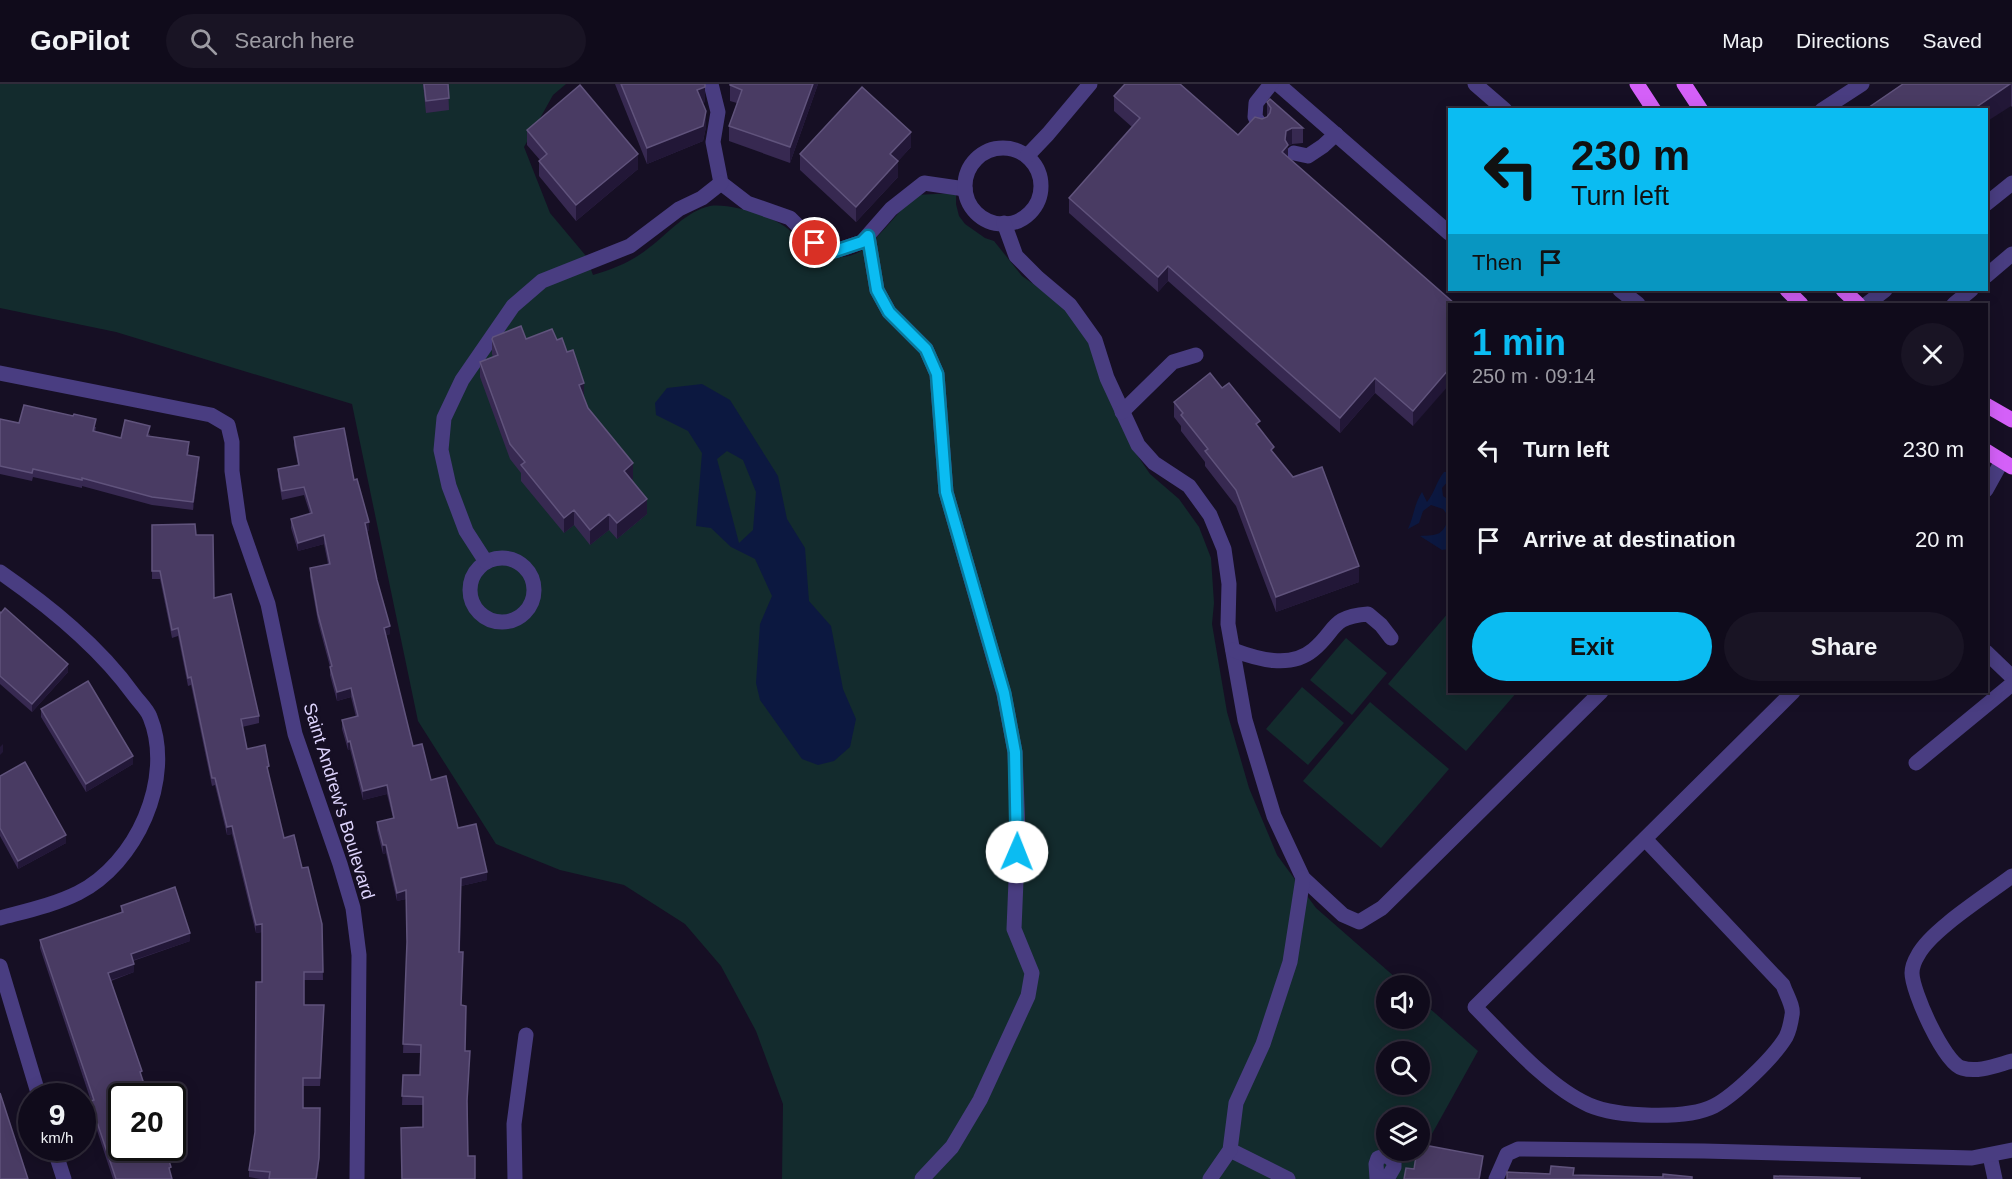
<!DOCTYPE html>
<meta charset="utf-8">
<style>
:root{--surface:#100b1b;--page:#191424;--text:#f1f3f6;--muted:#9c9ba3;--line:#302b3a;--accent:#0bbcf2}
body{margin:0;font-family:Helvetica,sans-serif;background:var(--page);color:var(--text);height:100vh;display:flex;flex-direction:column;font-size:22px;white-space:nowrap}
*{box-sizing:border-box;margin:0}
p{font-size:20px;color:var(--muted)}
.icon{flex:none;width:33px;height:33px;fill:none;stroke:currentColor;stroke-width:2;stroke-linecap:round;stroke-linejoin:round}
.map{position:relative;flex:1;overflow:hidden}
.drawer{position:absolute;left:1448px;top:219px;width:540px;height:390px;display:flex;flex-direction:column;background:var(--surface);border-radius:0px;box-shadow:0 3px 15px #0003,0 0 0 2px var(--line)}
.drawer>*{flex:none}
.top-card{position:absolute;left:1448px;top:24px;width:540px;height:183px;border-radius:0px;box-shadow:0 3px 15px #0003,0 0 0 2px var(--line);background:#0bbcf2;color:#111;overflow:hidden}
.tools{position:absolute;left:1376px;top:891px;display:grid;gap:12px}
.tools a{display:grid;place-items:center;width:54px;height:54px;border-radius:50%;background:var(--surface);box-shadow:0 3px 15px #0003,0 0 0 2px var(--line);font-size:30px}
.speed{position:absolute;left:18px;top:999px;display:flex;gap:12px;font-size:30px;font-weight:700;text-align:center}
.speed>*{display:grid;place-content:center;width:78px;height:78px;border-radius:50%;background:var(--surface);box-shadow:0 3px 15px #0003,0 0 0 2px var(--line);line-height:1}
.speed small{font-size:15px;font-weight:400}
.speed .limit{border:3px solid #111;border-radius:9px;background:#fff;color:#111}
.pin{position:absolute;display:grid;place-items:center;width:51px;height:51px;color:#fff;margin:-26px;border:3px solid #fff;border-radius:50%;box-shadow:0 2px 6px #0007}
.me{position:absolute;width:66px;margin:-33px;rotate:1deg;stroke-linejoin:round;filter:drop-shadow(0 0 4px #0008)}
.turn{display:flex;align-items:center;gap:21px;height:126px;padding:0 24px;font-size:27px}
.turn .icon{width:78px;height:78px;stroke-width:2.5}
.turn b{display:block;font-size:42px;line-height:51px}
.then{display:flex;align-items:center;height:57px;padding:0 24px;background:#0003;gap:12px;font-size:22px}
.round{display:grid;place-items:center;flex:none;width:63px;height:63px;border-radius:32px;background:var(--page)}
.overview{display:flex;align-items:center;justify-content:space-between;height:102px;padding:0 24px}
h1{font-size:36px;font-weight:700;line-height:45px;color:var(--accent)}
.button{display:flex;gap:12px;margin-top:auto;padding:12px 24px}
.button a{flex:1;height:69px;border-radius:36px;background:var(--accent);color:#111;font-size:24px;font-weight:700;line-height:69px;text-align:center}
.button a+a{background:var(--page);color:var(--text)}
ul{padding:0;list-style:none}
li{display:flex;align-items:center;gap:18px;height:90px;padding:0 24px}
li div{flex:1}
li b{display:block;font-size:22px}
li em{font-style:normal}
header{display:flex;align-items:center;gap:36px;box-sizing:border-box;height:84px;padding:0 30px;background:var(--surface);border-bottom:2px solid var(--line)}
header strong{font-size:28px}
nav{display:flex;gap:33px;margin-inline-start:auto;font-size:21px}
.search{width:420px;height:54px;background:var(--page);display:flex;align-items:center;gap:15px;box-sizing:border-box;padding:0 21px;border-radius:33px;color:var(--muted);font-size:22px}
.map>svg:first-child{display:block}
.green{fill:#132b2d;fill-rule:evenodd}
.water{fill:#0c1840;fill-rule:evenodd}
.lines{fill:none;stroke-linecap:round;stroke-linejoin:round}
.minor{stroke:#493d81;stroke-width:15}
.major{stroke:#d460f8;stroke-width:15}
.wall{fill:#372951}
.shaded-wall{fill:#221737}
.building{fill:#493b63;stroke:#60537c;stroke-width:1.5}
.route-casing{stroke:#077a9d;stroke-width:15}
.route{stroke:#0bbcf2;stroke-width:10}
.labels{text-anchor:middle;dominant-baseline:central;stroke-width:6;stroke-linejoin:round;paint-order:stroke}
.street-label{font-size:18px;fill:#ded4fd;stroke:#160f24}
</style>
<header>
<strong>GoPilot</strong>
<div class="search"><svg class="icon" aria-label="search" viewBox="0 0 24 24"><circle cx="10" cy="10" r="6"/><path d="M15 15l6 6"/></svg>Search here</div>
<nav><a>Map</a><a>Directions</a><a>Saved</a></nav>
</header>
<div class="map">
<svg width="2012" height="1095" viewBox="0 0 2012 1095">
<rect width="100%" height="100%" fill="#160f24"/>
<g class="green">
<path d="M0,0H566L553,11L524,63L550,129L586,172L593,191C614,185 633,177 650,163C670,148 685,128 710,122C728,119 769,131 784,142C792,147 797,155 804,161C820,175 846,178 864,165C879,153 900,127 914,111L956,109V120L959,132L965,140L985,154L994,157L1022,192L1069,225L1085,248L1131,362L1150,390L1179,415L1199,443L1211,474L1214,519L1212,540L1227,628L1249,704L1277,771L1316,824L1404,901L1386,902V934H1419V915L1478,967L1407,1095H782L783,1020L756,947L721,882L685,840L624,801L560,786L496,760L418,637L352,320L116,248L0,224ZM1386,968H1419V1000H1386ZM1386,1034H1419V1066H1386Z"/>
<polygon points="1449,528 1449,608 1517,608 1466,667 1388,600"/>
<polygon points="1346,554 1387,589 1352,631 1310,596"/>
<polygon points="1302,603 1344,639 1308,681 1266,645"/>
<polygon points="1370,618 1449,685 1381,764 1303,697"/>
</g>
<g class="water">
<path d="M702,300L730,316L778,392L787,435L805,464L809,517L831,542L843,605L856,635L850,663L834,677L818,681L802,675L760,616L756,599L760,540L772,512L755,475L731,463L711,444L696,442L702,369L688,347L656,331L655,319L667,304ZM727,367L743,376L756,408L753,446L739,459L717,375Z"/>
<path d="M1444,388H1449V396L1442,404L1443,412L1449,416V433L1443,425L1431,421L1423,427L1419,439L1408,445C1414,432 1414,420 1422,408L1427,418C1435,408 1436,398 1444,388Z"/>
<path d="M1449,434V465L1442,466L1420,452C1438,451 1442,452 1449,434Z"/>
</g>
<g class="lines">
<g class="minor">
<polyline points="711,0 718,28 713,58 721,99 747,119 790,134 815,159 835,167 862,158 891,125 924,99 965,105"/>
<polyline points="1278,0 1449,149"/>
<polyline points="1475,0 1505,26"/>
<polyline points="1822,26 1862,0"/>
<polyline points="1261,41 1255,33 1256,19 1271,0"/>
<circle cx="1003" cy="102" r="38"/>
<polyline points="1294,69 1308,72 1323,62 1336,50"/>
<polyline points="1027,72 1048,50 1090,0"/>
<polyline points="1986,120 2012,99"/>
<polyline points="1004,139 1016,172 1038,194 1070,221 1095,256 1107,294 1138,361 1154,379 1189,402 1210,431 1224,465 1229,500 1228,540 1245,636 1274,732 1303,794 1343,831 1359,838 1382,824 1601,608"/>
<polyline points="868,152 877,206 889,228 926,265 937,290 946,408 1004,610 1015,668 1018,748 1014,845 1032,889 1028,912 980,1016 952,1063 922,1095"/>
<polyline points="1986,192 2012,170"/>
<polyline points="1620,206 1638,220"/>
<polyline points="1867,220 1885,206"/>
<polyline points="1954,220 1971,206"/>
<polyline points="0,289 211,331 228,341 232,358 232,387 239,437 268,520 295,650 340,780 353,824 359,871 357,1095"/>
<polyline points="1122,328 1173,278 1196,271"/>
<polyline points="1986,406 2002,377"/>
<circle cx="502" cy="506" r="32"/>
<polyline points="486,478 466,447 449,402 441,366 444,334 462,296 513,222 542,197 630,162 679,125 702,114 721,99"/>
<path d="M0,488C49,522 99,562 134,611C139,618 147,625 150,633C175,695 136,780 78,809C54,821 26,827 0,834"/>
<path d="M1233,566C1257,575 1290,585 1313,566C1337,546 1330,533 1368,530L1381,541L1391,554"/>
<polyline points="1986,568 2012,593"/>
<polyline points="1916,679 2012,600"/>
<path d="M1645,755L1783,901C1786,910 1794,923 1792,931C1791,938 1789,947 1786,953C1774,973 1735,1011 1714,1022C1686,1036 1617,1033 1589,1021C1548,1003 1507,955 1475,923L1793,608"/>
<path d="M2012,792C1987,811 1931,846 1918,871C1915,876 1912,884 1912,889C1912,907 1944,979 1962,984C1978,989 1997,981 2012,977"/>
<polyline points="0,882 39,1012"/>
<polyline points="54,1064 64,1095"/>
<polyline points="1230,1066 1288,1095"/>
<polyline points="1990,1072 1995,1095"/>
<polyline points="515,1095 514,1040 526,951"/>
<polyline points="1210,1095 1230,1066 1236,1019 1263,960 1290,878 1303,794"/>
<polyline points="1377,1095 1376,1080 1378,1074 1387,1071 1394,1078 1394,1083 1387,1095"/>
<polyline points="1496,1095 1507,1070 1518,1065 1704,1067 1972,1074 2012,1066"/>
</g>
<g class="major">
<polyline points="1637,0 1654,26"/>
<polyline points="1684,0 1701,26"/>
<polyline points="1787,206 1801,220"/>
<polyline points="1843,206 1858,220"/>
<polyline points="1986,321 2012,336"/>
<polyline points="1986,367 2012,383"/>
</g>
</g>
<g class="wall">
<polygon points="423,0 448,0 449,26 426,29"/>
<polygon points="615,0 705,0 705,18 702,19 706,43 703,57 647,80"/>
<polygon points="818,0 790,79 729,57 729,42 737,19 730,17 730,1"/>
<polygon points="1903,0 2012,0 2012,23 2011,22"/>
<polygon points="1114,12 1238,51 1262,35 1267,33 1267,18 1303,44 1303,59 1292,60 1288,62 1288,73 1455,220 1413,342 1375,309 1340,349 1168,197 1158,208 1069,129 1069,114 1132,43 1114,27"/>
<polygon points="527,46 638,85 576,137 539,92 539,77 540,76 527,61"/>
<polygon points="911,63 898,77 898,93 856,138 800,86 800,70"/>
<polygon points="492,255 557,256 584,314 588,324 633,395 632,396 647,430 617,455 609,446 590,461 574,441 564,449 521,397 521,389 510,375 480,293 480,278 493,273 492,270"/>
<polygon points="1222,304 1260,345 1274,370 1359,498 1276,528 1236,422 1205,382 1205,378 1181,347 1181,342 1174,333 1174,318"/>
<polygon points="0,335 19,339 96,343 95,348 121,354 150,350 149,352 189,366 188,372 199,381 193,426 152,421 82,402 82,404 33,393 32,397 0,390"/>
<polygon points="294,353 354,396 369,447 367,447 377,496 390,550 386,551 413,662 487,796 461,802 460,868 461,921 465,967 468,1023 468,1072 475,1095 423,1043 423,1021 402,1021 403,991 420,991 421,969 403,969 407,860 406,815 397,817 386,769 383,770 377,746 377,738 393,734 387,710 363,716 350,665 348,666 342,645 342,636 356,633 351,613 337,617 330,591 330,583 318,538 310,493 310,484 328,480 324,460 298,467 291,444 291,435 310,430 304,411 282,416 278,393 278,385 298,381 294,362"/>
<polygon points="152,441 196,451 214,514 259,632 259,639 242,643 247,665 269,690 268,691 284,754 302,784 322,840 323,896 304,896 304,921 324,929 320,1002 303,1002 303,1024 319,1082 317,1095 260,1095 249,1093 249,1086 255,1048 262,898 262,848 256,849 232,750 227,751 215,701 212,702 191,601 188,602 178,552 172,554 160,495 152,495"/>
<polygon points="0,528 68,588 32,628 0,600"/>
<polygon points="41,625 133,680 86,708 41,633"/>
<polygon points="0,692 66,759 18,785 0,752"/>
<polygon points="121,822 190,857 133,877 134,888 111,897 142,993 172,1095 113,1095 90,1025 91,1017 40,864 40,856 121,829"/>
</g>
<g class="shaded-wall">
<polygon points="813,0 818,0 790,79 790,63"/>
<polygon points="2010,0 2011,0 2011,22 1986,38 1986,26 1972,26"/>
<polygon points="705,3 705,18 697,21 697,6"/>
<polygon points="706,27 706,43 703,57 647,80 647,64"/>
<polygon points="1292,44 1292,60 1288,62 1288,76 1282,68 1286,47"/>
<polygon points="911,48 911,63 890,86 890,70"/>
<polygon points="638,70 638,85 576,137 576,121"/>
<polygon points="898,77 898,93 856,138 856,123"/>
<polygon points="1168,182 1168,197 1158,208 1158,193"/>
<polygon points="1449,285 1449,301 1413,342 1413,327"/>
<polygon points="1375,294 1375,309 1340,349 1340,334"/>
<polygon points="584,299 584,314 579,301"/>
<polygon points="199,373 199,381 193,426 193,418"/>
<polygon points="633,379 633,395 624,402 624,387"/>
<polygon points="647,415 647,430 617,455 617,439"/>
<polygon points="574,426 574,441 564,449 564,434"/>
<polygon points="609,430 609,446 590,461 590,446"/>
<polygon points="369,438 369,447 365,448 365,439"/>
<polygon points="324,451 324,460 298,467 298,459"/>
<polygon points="1359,482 1359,498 1276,528 1276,513"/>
<polygon points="390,542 390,550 384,552 384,544"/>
<polygon points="68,580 68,588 32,628 32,620"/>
<polygon points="351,604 351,613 337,617 337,608"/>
<polygon points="350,657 350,665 348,666 348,658"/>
<polygon points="3,660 3,668 0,671 0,663"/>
<polygon points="133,672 133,680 86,708 86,700"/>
<polygon points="387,701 387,710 363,716 363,707"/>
<polygon points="232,742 232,750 227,751 227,743"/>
<polygon points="66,751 66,759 18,785 18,777"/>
<polygon points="383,761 386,761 386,769 383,770"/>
<polygon points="487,788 487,796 461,802 461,794"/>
<polygon points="406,806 406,815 397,817 397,809"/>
<polygon points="262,840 262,848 256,849 256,841"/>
<polygon points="190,849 190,857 131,877 131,870"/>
<polygon points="134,880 134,888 108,897 108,889"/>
<polygon points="320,1032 319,1082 317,1095 316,1095"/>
<polygon points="1483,1072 1483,1080 1480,1095 1479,1095"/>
</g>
<g class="building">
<polygon points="424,0 448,0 449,14 426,17"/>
<polygon points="621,0 705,0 705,3 697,6 706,27 703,42 647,64"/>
<polygon points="730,0 813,0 790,63 729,42 742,6 730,1"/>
<polygon points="1125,0 1180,0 1238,51 1255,33 1262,35 1267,33 1270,29 1271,24 1267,18 1270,15 1303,44 1292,44 1286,47 1285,56 1288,61 1282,68 1455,220 1449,220 1449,285 1413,327 1375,294 1340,334 1168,182 1158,193 1069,114 1140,34 1114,12"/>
<polygon points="1903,0 2010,0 1972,26 1865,26"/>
<polygon points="580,1 638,70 576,121 539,77 547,70 527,46"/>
<polygon points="862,3 911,48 890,70 898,77 856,123 800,70"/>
<polygon points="521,242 526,255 552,245 557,256 562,254 567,268 573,266 584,299 579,301 588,324 633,379 624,387 647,415 617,439 609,430 590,446 574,426 564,434 521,381 525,378 510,360 480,278 498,271 492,255 493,253"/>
<polygon points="1210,289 1222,304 1229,299 1260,337 1256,340 1274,363 1271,366 1293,393 1322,383 1359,482 1276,513 1236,406 1205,367 1208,365 1181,331 1183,329 1174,318"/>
<polygon points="24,321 73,332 74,330 96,335 93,347 121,354 125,336 150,342 147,352 189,358 187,371 199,373 193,418 152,413 82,394 82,396 33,385 32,389 0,382 0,335 19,339"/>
<polygon points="344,344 354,396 357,395 369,438 365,439 377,496 390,542 384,544 413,662 422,660 431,696 446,692 458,744 476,740 487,788 461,794 459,868 463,868 461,921 466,922 465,967 470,967 467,1017 468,1072 475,1072 475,1095 402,1095 401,1044 423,1043 423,1013 402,1012 403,991 420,991 421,961 403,960 407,858 406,806 397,809 386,761 383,761 377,738 394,734 387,701 363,707 350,657 348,658 342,636 358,632 351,604 337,608 330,583 332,582 318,530 310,484 330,480 324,451 298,459 291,435 312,429 304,403 282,407 278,385 299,381 294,353"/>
<polygon points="195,440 196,451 213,451 214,514 231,510 259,632 241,635 247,665 265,661 269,682 267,683 284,754 294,751 302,784 308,783 322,840 323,888 304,888 304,921 324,921 320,994 303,994 303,1024 320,1024 319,1074 316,1095 269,1095 270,1088 249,1086 255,1048 256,898 262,898 262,840 256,841 232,742 227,743 215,694 212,694 191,593 188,594 178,544 172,546 160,487 152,487 152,441"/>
<polygon points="5,524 68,580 32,620 0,592 0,528 1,529"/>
<polygon points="88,597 133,672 86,700 41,625"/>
<polygon points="25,678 66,751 18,777 0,744 0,692"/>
<polygon points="175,803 190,849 131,870 134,880 108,889 142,987 140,988 148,1012 122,1012 122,1064 165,1064 171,1083 169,1084 172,1095 116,1095 90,1017 94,1016 40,856 123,828 121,822"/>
<polygon points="0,1009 28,1095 0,1095"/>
<polygon points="1419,1060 1483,1072 1479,1095 1404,1095 1406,1084 1414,1085 1417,1066 1419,1066"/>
<polygon points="1551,1082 1574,1084 1573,1091 1663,1093 1663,1090 1692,1093 1692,1095 1507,1095 1507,1088 1550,1090"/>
<polygon points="1774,1092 1860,1094 1860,1095 1774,1095"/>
</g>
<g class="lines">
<g class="route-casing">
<polyline id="route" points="815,159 835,167 862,158 868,152 877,206 889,228 926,265 937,290 946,408 1004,609 1015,668 1017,768"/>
</g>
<use href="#route" class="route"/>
</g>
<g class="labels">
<g class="street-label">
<text transform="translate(339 717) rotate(73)">Saint Andrew's Boulevard</text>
</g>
</g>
</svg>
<div class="tools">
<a><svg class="icon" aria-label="sound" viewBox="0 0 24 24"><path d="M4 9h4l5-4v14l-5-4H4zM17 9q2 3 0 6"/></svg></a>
<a><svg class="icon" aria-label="search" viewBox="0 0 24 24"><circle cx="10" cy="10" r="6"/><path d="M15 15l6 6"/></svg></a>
<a><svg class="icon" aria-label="layers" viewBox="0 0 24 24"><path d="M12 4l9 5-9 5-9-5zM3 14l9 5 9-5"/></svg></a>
</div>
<div class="speed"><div>9<small>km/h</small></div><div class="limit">20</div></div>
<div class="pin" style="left:815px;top:159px;background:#d93025"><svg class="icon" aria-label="arrive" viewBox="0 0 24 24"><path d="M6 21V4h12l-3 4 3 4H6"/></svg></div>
<svg class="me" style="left:1017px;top:768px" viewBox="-20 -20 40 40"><circle r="19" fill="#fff"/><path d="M0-13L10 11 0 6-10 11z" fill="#0bbcf2"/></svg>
<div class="top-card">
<div class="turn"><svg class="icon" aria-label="left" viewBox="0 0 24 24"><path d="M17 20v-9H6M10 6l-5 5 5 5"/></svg><div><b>230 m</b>Turn left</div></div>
<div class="then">Then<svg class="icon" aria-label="arrive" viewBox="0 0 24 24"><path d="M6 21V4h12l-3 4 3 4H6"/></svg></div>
</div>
<section class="drawer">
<div class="overview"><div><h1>1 min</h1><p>250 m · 09:14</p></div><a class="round"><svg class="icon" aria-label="close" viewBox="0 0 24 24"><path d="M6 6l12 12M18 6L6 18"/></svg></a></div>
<ul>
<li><svg class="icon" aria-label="left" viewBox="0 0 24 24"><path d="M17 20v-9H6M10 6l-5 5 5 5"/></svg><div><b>Turn left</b></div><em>230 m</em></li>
<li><svg class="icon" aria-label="arrive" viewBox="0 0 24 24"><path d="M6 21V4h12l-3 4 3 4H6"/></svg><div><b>Arrive at destination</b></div><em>20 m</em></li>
</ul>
<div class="button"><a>Exit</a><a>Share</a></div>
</section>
</div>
